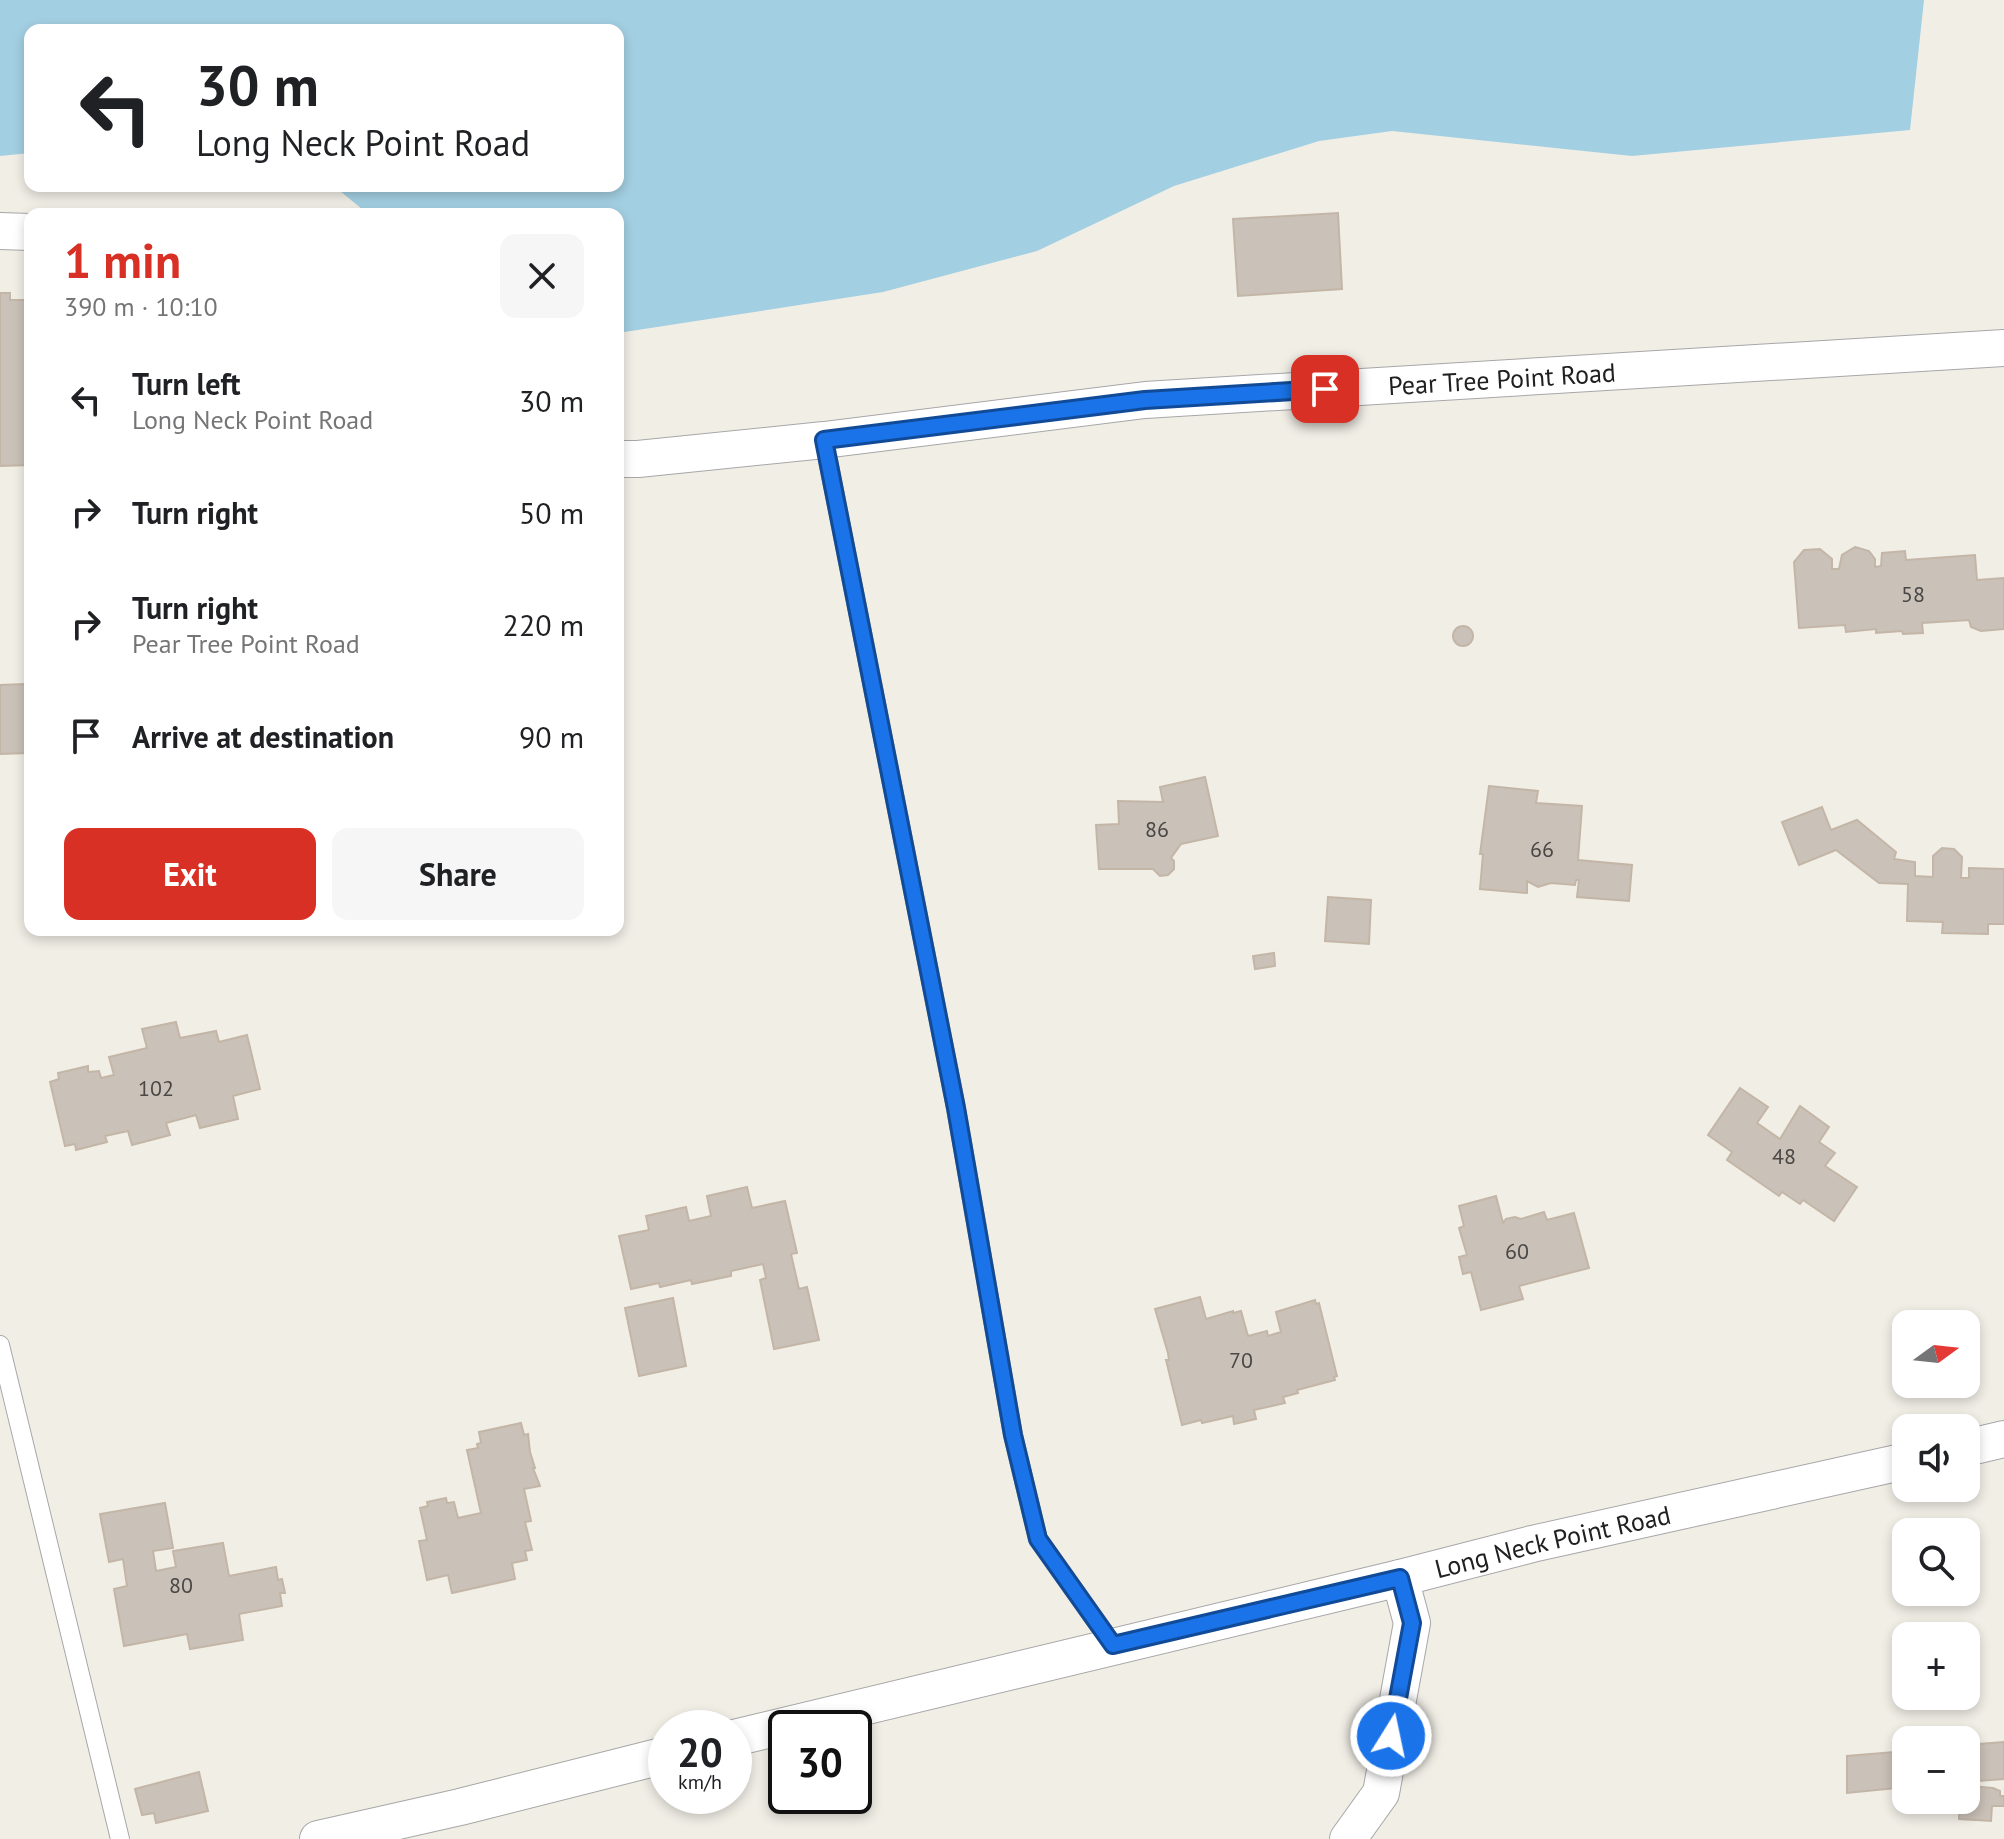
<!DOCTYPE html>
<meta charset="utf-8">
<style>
:root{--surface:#fff;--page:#f6f6f6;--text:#202124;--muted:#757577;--accent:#d93025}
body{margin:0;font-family:"PT Sans",sans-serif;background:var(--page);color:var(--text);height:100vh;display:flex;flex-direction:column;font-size:30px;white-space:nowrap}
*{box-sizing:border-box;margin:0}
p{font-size:26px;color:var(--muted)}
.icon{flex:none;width:44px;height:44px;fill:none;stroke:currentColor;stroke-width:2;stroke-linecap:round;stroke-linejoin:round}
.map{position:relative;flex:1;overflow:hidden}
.side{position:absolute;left:24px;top:208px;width:600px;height:728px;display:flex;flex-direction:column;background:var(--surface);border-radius:16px;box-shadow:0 4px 12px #0003}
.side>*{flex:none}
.top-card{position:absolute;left:24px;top:24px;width:600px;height:168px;border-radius:16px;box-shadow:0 4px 12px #0003;background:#fff;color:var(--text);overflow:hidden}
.needle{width:52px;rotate:75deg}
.tools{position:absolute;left:1892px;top:1310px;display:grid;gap:16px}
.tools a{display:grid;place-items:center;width:88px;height:88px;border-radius:16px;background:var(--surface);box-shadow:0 4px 12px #0003;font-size:40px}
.speed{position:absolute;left:648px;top:1710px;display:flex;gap:16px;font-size:40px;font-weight:700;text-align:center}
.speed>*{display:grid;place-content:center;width:104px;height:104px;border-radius:50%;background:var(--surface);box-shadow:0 4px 12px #0003;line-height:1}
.speed small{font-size:20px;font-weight:400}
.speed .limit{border:4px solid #111;border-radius:12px;background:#fff;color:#111}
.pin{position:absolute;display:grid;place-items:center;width:68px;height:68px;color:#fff;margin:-34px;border-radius:16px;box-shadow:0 4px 12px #0006}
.me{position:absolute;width:88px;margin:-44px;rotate:10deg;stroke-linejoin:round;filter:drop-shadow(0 0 6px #0008)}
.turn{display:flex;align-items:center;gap:28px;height:168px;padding:0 40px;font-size:36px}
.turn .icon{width:104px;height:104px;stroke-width:2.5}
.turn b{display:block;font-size:56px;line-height:68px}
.round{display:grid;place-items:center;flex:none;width:84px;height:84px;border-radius:16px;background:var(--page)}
.summary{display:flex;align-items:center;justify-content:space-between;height:136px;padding:0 40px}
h1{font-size:48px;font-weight:800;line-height:60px;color:var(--accent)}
.action{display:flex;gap:16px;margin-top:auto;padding:16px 40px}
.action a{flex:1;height:92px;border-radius:16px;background:var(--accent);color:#fff;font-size:32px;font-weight:800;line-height:92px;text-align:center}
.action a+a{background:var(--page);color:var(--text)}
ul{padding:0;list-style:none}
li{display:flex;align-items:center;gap:24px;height:112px;padding:0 40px}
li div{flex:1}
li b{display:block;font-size:30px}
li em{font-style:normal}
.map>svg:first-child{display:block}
.water{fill:#a3cfe2}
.building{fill:#cac1b8;stroke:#c4b6a7;stroke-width:2}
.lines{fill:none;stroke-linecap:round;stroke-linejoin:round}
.service-casing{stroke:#a7a7a7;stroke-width:20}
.minor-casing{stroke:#a7a7a7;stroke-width:38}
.service{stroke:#fff;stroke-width:18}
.minor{stroke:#fff;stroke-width:36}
.route-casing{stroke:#114b97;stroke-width:20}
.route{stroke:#1a73e8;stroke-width:14}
.labels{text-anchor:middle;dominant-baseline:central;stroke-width:6;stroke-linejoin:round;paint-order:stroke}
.number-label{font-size:22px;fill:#4a4846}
.street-label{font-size:26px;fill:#202020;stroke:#fff}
</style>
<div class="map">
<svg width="2004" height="1839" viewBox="0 0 2004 1839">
<rect width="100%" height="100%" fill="#f1eee6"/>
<polygon class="water" points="0,0 1924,0 1910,130 1632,156 1392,131 1319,141 1174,186 1037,251 883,292 618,333 618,214 368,214 334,186 618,186 618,30 30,30 30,153 0,156"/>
<g class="building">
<polygon points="1338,213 1342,289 1238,296 1233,219"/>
<polygon points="0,293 10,293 10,300 30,300 30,465 0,466"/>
<polygon points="1855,547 1869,551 1875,559 1875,567 1881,566 1882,553 1905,551 1906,560 1975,555 1977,580 2004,578 2004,629 1981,631 1971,627 1969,620 1922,623 1923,633 1903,634 1902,631 1876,633 1876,629 1846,632 1845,625 1799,628 1794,562 1804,550 1820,549 1832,559 1832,569 1839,569 1842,555"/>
<circle cx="1463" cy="636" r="10"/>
<polygon points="25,684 26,689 30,689 30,745 27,745 27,753 0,754 0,685"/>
<polygon points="1205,777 1218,836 1181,844 1171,858 1174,861 1174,869 1168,875 1160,876 1153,869 1099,869 1096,825 1119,824 1118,801 1163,802 1160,787"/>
<polygon points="1489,786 1538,791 1536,803 1582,806 1578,860 1632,865 1629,901 1577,897 1579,880 1576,880 1575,885 1551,883 1538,887 1527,881 1527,893 1480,889 1483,854 1480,854"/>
<polygon points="1822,807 1831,830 1857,820 1896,852 1894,859 1915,862 1915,876 1933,877 1933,856 1942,848 1954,849 1962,857 1961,878 1969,878 1969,868 2004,869 2004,924 1988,924 1988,934 1942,933 1943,922 1907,921 1908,884 1879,883 1836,850 1799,865 1782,822"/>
<polygon points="1328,897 1371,900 1369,944 1325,941"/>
<polygon points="1274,953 1275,966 1255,969 1253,956"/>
<polygon points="176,1022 180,1038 216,1031 219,1042 247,1035 260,1089 233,1096 238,1119 200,1128 196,1115 166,1123 170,1135 132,1145 128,1131 105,1136 107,1142 76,1150 75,1144 65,1146 50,1082 59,1079 58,1073 88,1066 88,1072 99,1071 101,1078 114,1075 109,1057 147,1048 142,1029"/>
<polygon points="1740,1088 1768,1107 1757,1123 1780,1139 1800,1106 1829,1127 1819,1142 1835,1153 1825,1166 1857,1187 1834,1221 1803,1200 1800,1204 1782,1192 1779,1196 1727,1160 1732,1152 1708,1135"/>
<polygon points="747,1187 752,1208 785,1201 797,1253 791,1254 799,1289 807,1287 819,1340 774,1349 760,1280 766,1278 763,1264 731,1271 731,1276 692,1284 691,1280 660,1287 659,1283 631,1289 619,1236 649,1230 646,1216 686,1207 689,1221 711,1216 707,1196"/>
<polygon points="1496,1196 1503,1223 1506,1219 1515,1217 1521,1219 1544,1212 1547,1220 1574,1213 1589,1268 1519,1286 1523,1299 1481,1310 1471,1272 1463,1274 1459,1257 1467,1255 1459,1228 1464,1226 1459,1206"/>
<polygon points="1200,1297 1206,1319 1233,1311 1233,1313 1241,1311 1248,1336 1267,1331 1268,1336 1281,1332 1276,1312 1315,1300 1316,1304 1319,1303 1337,1376 1334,1377 1335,1380 1297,1390 1298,1393 1283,1397 1285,1403 1254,1410 1256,1419 1234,1424 1233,1416 1202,1423 1201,1420 1182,1425 1166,1360 1169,1360 1168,1353 1155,1309"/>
<polygon points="673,1298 686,1366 639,1376 625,1308"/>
<polygon points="521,1423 524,1435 528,1434 530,1452 535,1468 533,1468 540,1486 524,1489 531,1521 525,1522 532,1550 525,1551 527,1560 512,1563 515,1579 452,1593 448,1575 427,1580 419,1541 427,1540 420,1508 428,1506 427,1502 446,1498 447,1503 454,1502 458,1518 481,1513 467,1450 478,1448 477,1444 481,1443 479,1432"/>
<polygon points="165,1503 173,1548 153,1551 156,1571 176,1567 173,1551 223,1543 229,1576 276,1567 278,1580 282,1579 285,1593 280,1593 282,1606 239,1614 243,1640 190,1649 187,1634 124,1646 114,1589 127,1586 123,1559 109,1562 100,1514"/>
<polygon points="2004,1742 2004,1779 1966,1782 1966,1745"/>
<polygon points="1906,1751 1906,1787 1847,1793 1847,1756"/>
<polygon points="199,1772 208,1811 156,1823 154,1813 142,1815 135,1789"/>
<polygon points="1969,1786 1993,1788 2000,1791 2000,1796 2004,1796 2004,1806 1992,1806 1991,1821 1959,1819 1960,1800 1966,1800 1966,1788 1969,1788"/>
</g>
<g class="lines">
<g class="service-casing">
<g id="service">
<polyline points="824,440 956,1108 1013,1435 1038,1539 1113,1645"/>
<polyline points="0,1345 120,1839"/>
</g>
</g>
<g class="minor-casing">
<g id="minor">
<polyline points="0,231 30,232"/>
<path id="s1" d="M618,459H638L824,440L1145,400L2004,348"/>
<polyline points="1966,1448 2004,1439"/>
<path id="s2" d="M734,1738L1400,1578L1532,1544L1906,1461"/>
<polyline points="318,1839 460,1807 666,1755"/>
<polyline points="1348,1839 1381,1793 1412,1623 1400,1578"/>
</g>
</g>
<use href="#service" class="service"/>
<use href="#minor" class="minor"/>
</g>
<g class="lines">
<g class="route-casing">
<polyline id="route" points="1325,389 1145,400 824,440 956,1108 1013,1435 1038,1539 1113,1645 1400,1578 1412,1623 1391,1736"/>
</g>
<use href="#route" class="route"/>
</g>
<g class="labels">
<g class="number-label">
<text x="1913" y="594">58</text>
<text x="1157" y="829">86</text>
<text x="1542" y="849">66</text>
<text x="156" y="1088">102</text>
<text x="1784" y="1156">48</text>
<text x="1517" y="1251">60</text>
<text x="1241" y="1360">70</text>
<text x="181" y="1585">80</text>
</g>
<g class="street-label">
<text stroke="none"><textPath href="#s1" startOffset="888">Pear Tree Point Road</textPath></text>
<text stroke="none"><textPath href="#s2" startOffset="842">Long Neck Point Road</textPath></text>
</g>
</g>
</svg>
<div class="tools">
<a><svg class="needle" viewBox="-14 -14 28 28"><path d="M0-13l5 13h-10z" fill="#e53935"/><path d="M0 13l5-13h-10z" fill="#757577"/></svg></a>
<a><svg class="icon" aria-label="sound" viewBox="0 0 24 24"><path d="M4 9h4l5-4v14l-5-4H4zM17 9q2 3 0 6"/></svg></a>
<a><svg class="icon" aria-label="search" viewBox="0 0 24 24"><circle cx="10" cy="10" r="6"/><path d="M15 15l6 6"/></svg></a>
<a>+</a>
<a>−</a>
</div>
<div class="speed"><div>20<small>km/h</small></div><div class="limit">30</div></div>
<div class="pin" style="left:1325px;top:389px;background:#d93025"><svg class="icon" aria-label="arrive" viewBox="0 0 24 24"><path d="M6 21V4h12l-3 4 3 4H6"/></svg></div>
<svg class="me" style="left:1391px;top:1736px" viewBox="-20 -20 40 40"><circle r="17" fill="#1a73e8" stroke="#fff" stroke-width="3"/><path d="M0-11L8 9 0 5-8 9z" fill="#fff"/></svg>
<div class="top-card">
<div class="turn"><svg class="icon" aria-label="left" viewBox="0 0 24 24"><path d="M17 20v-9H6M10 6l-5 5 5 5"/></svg><div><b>30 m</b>Long Neck Point Road</div></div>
</div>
<section class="side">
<div class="summary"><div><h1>1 min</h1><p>390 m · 10:10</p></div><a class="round"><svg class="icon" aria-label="close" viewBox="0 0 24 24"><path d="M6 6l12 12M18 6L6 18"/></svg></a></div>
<ul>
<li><svg class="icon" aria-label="left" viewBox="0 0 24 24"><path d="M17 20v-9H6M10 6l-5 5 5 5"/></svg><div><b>Turn left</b><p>Long Neck Point Road</p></div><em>30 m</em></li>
<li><svg class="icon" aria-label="right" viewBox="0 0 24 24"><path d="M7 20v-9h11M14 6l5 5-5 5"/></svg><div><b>Turn right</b></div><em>50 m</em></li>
<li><svg class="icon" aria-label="right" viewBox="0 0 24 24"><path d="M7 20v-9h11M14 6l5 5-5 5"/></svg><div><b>Turn right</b><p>Pear Tree Point Road</p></div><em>220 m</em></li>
<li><svg class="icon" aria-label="arrive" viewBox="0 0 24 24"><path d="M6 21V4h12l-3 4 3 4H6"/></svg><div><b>Arrive at destination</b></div><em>90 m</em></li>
</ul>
<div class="action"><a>Exit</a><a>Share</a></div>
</section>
</div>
